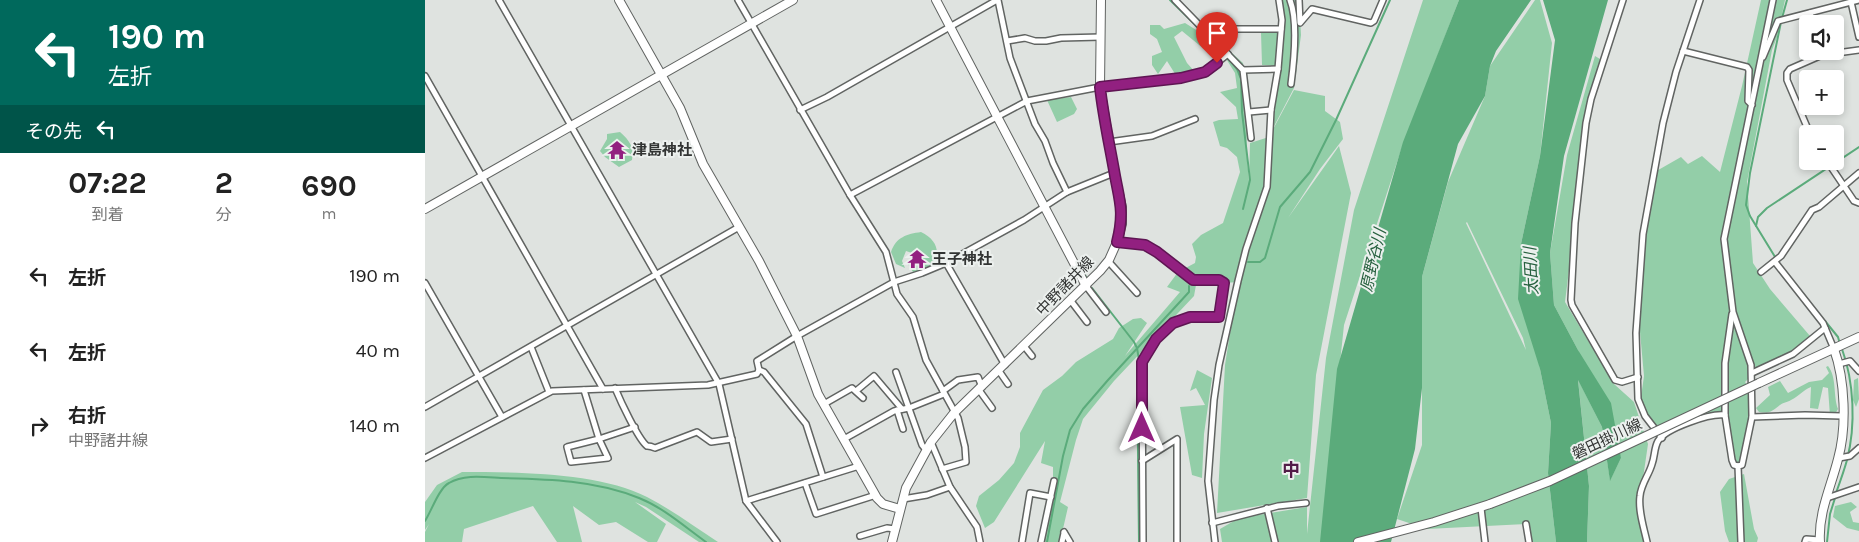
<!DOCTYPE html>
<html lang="ja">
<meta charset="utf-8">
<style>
:root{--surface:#fff;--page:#f2f2f2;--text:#222;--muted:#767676}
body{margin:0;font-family:Karla,"Noto Sans JP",sans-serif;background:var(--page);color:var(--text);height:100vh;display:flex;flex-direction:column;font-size:19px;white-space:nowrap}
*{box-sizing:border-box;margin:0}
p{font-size:16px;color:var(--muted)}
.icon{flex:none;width:28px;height:28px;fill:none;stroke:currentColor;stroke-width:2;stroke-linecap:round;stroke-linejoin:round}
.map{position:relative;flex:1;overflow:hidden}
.sheet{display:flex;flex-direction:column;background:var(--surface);width:425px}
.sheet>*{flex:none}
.hud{background:#00695c;color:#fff;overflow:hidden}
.buttons{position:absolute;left:1374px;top:15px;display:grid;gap:10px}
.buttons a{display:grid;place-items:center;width:45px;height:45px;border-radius:5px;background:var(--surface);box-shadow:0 2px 8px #0003;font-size:25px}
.pin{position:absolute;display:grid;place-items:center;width:42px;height:42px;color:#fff;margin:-51px -21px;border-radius:50% 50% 50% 0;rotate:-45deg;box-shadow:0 0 5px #0007}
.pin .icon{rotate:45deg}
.me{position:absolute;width:55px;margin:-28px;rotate:0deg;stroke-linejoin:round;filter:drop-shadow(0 0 4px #0008)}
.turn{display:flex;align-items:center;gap:18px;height:105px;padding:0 25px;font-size:22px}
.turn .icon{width:65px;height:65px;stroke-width:2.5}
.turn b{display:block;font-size:35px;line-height:42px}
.then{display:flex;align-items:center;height:48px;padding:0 25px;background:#0003;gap:10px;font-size:19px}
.eta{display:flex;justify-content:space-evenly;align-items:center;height:85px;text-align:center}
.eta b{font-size:30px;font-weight:700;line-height:35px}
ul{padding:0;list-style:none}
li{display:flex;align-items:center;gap:15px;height:75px;padding:0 25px}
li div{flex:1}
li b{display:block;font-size:19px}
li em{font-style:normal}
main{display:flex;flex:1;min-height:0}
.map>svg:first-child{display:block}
.green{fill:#93cea8;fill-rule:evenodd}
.water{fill:#5bab7b}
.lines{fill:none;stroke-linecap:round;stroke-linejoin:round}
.stream{stroke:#5bab7b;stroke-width:2}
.street-casing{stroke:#616462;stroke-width:8}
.secondary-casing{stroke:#616462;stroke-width:10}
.street{stroke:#fff;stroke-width:5}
.secondary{stroke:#fff;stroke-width:8}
.secondary-bridge-casing{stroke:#616462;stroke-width:10;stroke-linecap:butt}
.secondary-bridge{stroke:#fff;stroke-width:8}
.route-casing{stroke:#5f1553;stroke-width:12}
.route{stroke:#922080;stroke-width:9}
.labels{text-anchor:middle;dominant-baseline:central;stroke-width:4;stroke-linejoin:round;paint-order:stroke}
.poi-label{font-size:15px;font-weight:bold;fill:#323433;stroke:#ecf0ee;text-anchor:start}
.street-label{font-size:15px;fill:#323433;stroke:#ecf0ee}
.water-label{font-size:16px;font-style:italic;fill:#27613f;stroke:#ecf0ee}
.quarter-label{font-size:18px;font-weight:bold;fill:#521c48;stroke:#ecf0ee}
</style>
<main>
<section class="sheet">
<div class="hud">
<div class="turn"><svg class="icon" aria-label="left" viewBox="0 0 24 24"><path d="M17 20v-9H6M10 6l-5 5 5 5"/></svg><div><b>190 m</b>左折</div></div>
<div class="then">その先<svg class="icon" aria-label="left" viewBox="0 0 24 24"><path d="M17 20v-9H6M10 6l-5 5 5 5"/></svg></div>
</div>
<div class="eta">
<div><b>07:22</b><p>到着</p></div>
<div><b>2</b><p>分</p></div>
<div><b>690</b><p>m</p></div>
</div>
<ul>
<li><svg class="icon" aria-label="left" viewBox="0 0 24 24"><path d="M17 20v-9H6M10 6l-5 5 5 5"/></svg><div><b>左折</b></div><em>190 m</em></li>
<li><svg class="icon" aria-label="left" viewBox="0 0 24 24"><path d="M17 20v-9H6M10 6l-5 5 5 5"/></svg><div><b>左折</b></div><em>40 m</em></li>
<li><svg class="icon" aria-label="right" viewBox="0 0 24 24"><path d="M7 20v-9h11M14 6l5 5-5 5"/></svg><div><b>右折</b><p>中野諸井線</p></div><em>140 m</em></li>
</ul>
</section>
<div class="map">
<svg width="1434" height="542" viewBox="0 0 1434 542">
<rect width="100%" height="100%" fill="#dfe3e0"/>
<g class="green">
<path d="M853,0H874L876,35L869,88L845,134C848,104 862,25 853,0Z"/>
<polygon points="998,0 1034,0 976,150 919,325 896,542 797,542 795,529 814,518 882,507 882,534 901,358 929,210"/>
<path d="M1110,0H1115L1127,43L1115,156L1096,244L1115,369L1126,423L1123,473L1131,542H1105L1101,524L1002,529L972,519L997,445V277L1023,182L1060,96L1065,66ZM1042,222L1098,338L1101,350L1041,223Z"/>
<polygon points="1336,0 1348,0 1346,13 1349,12 1351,0 1360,0 1352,37 1347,50 1322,182 1328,263 1345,289 1385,336 1363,356 1332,370 1320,382 1330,395 1317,465 1309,465 1300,415 1228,426 1215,404 1219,376 1214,321 1215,268 1228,173 1256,157 1263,164 1277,156 1295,172 1317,86"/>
<polygon points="760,23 781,36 796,55 790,58 757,31 749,37 762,63 770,72 765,77 752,77 742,61 733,74 727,65 727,56 737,52 732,39 725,34 725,25 735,25 739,29"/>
<polygon points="836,32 853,33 850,66 837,65"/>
<polygon points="807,53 818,63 824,112 821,147 824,181 825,143 844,137 869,90 900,96 900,111 915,122 918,139 895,169 863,218 914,146 926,193 891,375 882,498 792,513 800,365 813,282 771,285 769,296 689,381 658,419 651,440 635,502 643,507 635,542 618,542 628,485 628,467 616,463 620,441 569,522 560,528 551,506 554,496 574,480 589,463 595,447 595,433 618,390 637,376 651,362 688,339 694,328 708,319 716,318 722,323 700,356 755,292 742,287 753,272 770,263 771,257 767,244 776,235 798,223 815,172 812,157 802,148 795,146 788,122 794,120 813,119 811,107 795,92 812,88 810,73 800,57"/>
<polygon points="1170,56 1175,59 1164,109 1140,302 1189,384 1209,402 1223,444 1215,499 1221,542 1162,542 1164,486 1153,379 1177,427 1185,480 1196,458 1153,350 1129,305 1125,253 1142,155"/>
<polygon points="646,97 652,109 649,114 632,122 622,100"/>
<path d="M195,132C205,141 209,147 207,160L194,167L180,157L175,151L182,139V134Z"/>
<path d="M496,232C515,241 517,258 502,271L488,272L483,264L490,254L481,251L477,261L480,268L471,264L466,252C471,237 482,234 496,232Z"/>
<path d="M1403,366C1412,377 1408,396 1413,409L1410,414L1405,416L1403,388L1398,387L1393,409L1385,408L1386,387C1378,390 1374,396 1366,400C1363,402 1359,402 1355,405C1347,411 1345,414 1334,412L1331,408L1345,395L1343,387L1355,381L1363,393L1384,382L1397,380L1404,373L1401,367Z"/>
<polygon points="772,370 787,378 779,434 777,478 767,475 755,407 780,405 771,388 765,391"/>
<polygon points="1433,378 1434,399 1431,407 1428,400 1429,380"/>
<path d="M37,472C91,472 174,472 222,497C247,510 270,527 293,542H274L221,507L210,502L241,524L232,542H223L191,522L174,525L148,506L157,542H132L108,506L39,529L37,542H0V532L4,524L0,530V502L12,485Z"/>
<polygon points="1319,474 1329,529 1333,538 1332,542 1304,542 1300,531 1295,492 1304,479"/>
<polygon points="1426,502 1432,507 1425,512 1428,522 1434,523 1434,531 1422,528 1408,517 1410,506"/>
</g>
<g class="water">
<polygon points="1034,0 1106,0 1071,51 1065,66 1060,96 1033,144 997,277 997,388 990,449 966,542 895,542 912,369 978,142"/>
<polygon points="1118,0 1183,0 1139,156 1125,253 1129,305 1153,350 1186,403 1196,458 1185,481 1177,427 1153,380 1164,486 1162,542 1131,542 1123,473 1126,423 1115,369 1093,299 1096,244 1115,156 1130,40"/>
</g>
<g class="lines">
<g class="stream">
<polyline points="745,0 796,50"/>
<polyline points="1357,18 1362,0"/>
<polyline points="802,57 812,69 816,79 817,112 825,180 818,209"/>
<polyline points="1331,226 1333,217 1342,208 1434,147"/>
<polyline points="823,262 835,262 840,258 855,207 885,172 911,120 965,0"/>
<polyline points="1355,265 1325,216 1321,205 1325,173 1356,22"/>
<polyline points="655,266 661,277"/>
<polyline points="667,288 709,342 712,348 714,360 712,362 714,542"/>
<polyline points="1400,321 1413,337 1415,344"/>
<path d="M1411,493C1415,482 1419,471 1422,460C1431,425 1429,382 1417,349"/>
<path d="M0,521C6,512 14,488 24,483C39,474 59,477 76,478C122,479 171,480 214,498C239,508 260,527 281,542"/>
<polyline points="622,542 638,456 645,430 658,409 683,380 764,292 764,286"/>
<polyline points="1402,542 1405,514 1410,498"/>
</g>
<g class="street-casing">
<g id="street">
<polyline points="74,0 294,384 321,501 352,542"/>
<polyline points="313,0 425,195 461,252 472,294 488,317 501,360 533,418 540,447 541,462 517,469"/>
<polyline points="573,0 585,58 610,124 620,141 628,163 642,192"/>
<polyline points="750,0 818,70 826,138"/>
<path d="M865,0C873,21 869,61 866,84"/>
<polyline points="874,0 875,23 887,9 946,23 949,21 958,0"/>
<polyline points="1198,0 1166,99 1161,123 1150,223 1146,300 1147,305 1190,380 1197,382 1213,377"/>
<polyline points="1426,2 1434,37"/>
<polyline points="1385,13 1388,24"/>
<polyline points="781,32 790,29 856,29"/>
<polyline points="582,41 600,38 610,41 621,41 636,38 676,37"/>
<polyline points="1258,51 1322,67 1324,70 1323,101 1327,105"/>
<polyline points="1338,57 1353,21 1434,0"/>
<polyline points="818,70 853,69"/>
<polyline points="0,76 178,389"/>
<polyline points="375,110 402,97 572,0"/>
<polyline points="824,112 846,110"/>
<polyline points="1385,134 1362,80 1362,73 1365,69 1397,55 1434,50"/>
<polyline points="684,142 727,136 770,119"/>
<polyline points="1402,161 1429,201 1434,203"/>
<polyline points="425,195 602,101 675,87 756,79 780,72 803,54"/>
<path d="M692,242L720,245L732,252L768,280H794L799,283L794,317C785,317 776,316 767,317C742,319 728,343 717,362L718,542"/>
<polyline points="683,261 712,293"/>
<polyline points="1350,262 1398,323 1409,349"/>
<polyline points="521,263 580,365"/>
<polyline points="1336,272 1356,256 1387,210 1394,207 1434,173"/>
<polyline points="0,283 77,417"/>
<polyline points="661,286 681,312"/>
<polyline points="646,301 662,322"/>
<polyline points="1307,314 1300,363 1300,415 1307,460 1309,465 1313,466"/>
<polyline points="599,346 607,356"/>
<polyline points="106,347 124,392"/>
<polyline points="1414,364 1425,361 1434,371"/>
<polyline points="334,370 339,372 381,424 398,477"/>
<polyline points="574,371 583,384"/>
<polyline points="471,372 497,445 501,450"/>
<polyline points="1327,373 1368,354 1400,328"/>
<path d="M190,388C195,400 213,439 222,446C223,446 228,447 230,448L272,432L286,442L307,439"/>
<polyline points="159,390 174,439 183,458 146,462 142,447 174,439 210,427"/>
<polyline points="554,390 567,408"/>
<polyline points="431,391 449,376 477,409"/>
<polyline points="518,391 533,380 553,377 557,387"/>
<polyline points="399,404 427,388 438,398"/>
<polyline points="0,407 314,227"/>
<polyline points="472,410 478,429"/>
<polyline points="1327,417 1380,415 1417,416"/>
<polyline points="1237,438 1220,416 1213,399 1211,333 1218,234 1238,123 1251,72 1275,0"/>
<polyline points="419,439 469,411 484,408 519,394"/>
<polyline points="506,442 525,487 552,527 555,542"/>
<polyline points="0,458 127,391 283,385 332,374 334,370 332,361 372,336 469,282 497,273 521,263 599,220 642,192 689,173"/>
<polyline points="1414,458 1425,456 1434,448"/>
<polyline points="717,461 752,439 752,542"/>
<polyline points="380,483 391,514 451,495"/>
<polyline points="1402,498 1434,487"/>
<polyline points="478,499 502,495 525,487"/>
<polyline points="321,501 434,466"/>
<polyline points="842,508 850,542"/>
<polyline points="1056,508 1060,542"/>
<polyline points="787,523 853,506 881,503"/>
<polyline points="1101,524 1104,542"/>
<polyline points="639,532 645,542"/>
<polyline points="435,536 462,528 470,529"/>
<polyline points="597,542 605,493 626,497"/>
<polyline points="616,542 629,481"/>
<polyline points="637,542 639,533"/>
<polyline points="790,542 783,481 789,400 794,365 813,281 821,249 842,187 846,110 853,69 857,20 854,0"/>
<path d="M1222,542C1219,528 1213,511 1215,496C1216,484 1224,475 1227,464C1230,456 1229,448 1233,441C1241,428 1285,413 1300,415"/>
<polyline points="1316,542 1313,466 1317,465 1327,417 1326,365 1308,312 1299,239 1348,0"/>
<polyline points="1380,542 1381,539 1395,540"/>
</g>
</g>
<g class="secondary-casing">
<g id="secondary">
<polyline points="194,0 255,108 278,164 334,261 372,336 393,394 452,498 458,504 475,509"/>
<polyline points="511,0 661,286"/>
<polyline points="0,209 368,0"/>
<polyline points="1334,383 1434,337"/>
<polyline points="467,542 481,488 506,442 529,413 675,271 684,260 692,242 697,224 697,207 689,173 675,87 676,0"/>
<polyline points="933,542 1009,522 1065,504"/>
<path d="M1395,542C1393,513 1406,487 1413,459C1422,427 1420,380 1409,349"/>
</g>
</g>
<use href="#street" class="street"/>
<use href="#secondary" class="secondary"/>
<g class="secondary-bridge-casing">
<polyline id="secondary-bridge" points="1065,504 1125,481 1334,383"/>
</g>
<use href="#secondary-bridge" class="secondary-bridge"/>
</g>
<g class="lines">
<g class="route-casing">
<path id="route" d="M717,428V362L731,339L748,323L765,317H794L799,283L794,280H768L732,252L720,245L692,242C700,210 694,200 689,170C684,142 678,115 675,87L756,78L780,72L792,63"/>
</g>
<use href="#route" class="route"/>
</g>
<defs>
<g id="temple-bare" transform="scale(1.5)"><path d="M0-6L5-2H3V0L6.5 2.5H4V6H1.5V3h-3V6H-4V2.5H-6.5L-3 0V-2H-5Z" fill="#922080" stroke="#ecf0ee" stroke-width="2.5" paint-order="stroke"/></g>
</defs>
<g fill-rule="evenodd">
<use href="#temple-bare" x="192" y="150"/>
<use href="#temple-bare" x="492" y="259"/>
</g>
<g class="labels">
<g class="poi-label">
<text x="207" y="150">津島神社</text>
<text x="507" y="259">王子神社</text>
</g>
<g class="street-label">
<text transform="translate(640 286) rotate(-46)">中野諸井線</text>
<text transform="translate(1182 439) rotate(-25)">磐田掛川線</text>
</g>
<g class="water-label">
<text transform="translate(948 260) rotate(-77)">原野谷川</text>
<text transform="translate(1106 271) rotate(-93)">太田川</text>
</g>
<g class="quarter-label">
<text x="866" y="470">中</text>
</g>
</g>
</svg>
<div class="buttons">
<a><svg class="icon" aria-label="sound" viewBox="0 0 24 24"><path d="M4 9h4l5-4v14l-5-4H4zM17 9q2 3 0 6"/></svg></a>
<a>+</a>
<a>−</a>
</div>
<div class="pin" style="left:792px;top:63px;background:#d93025"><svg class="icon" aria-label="arrive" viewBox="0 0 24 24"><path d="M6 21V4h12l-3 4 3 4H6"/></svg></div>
<svg class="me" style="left:717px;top:428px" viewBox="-20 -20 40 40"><path d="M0-17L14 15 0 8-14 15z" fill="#922080" stroke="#fff" stroke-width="4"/></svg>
</div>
</main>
